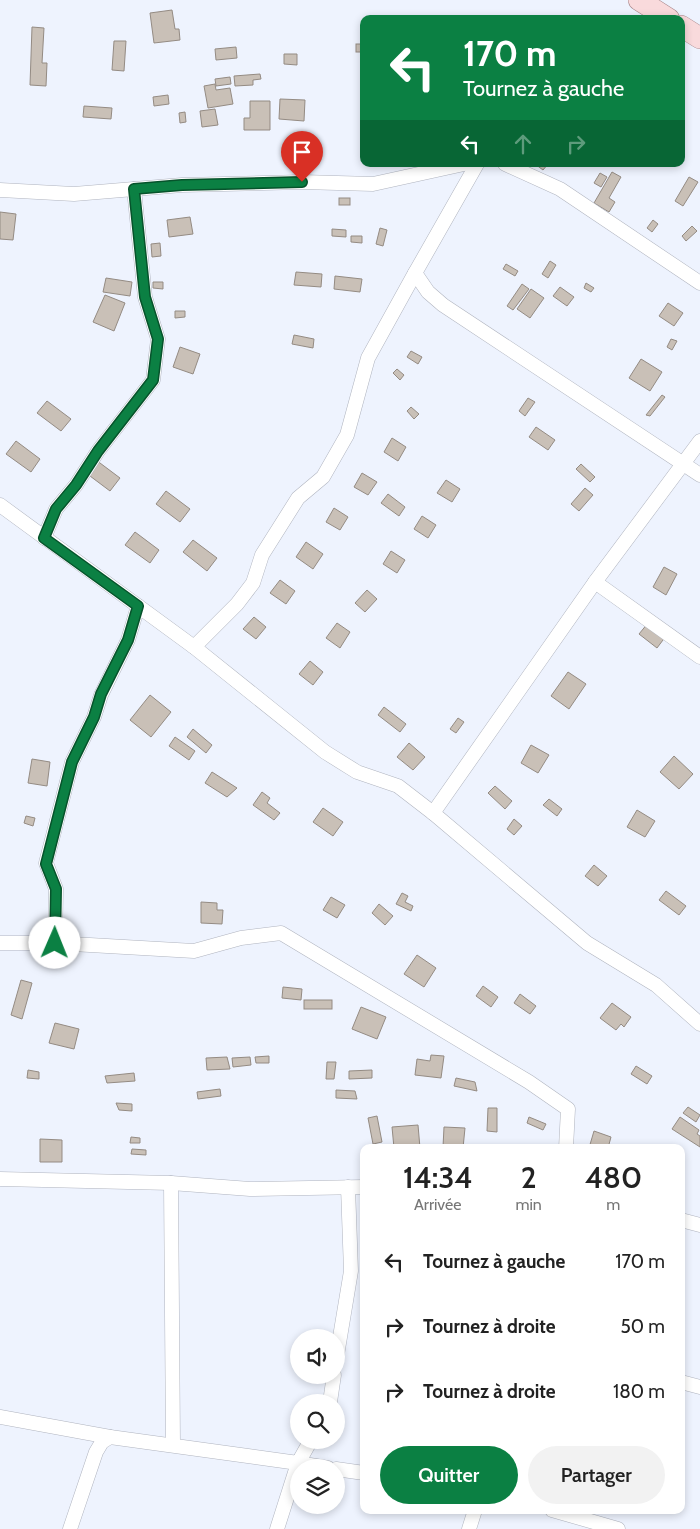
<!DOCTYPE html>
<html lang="fr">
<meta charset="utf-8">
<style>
:root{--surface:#fff;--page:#f2f2f2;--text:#222;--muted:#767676;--accent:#0b8043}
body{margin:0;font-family:Cabin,sans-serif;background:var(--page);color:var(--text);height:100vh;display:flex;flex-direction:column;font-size:19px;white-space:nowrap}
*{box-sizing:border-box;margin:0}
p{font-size:16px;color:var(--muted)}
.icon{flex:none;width:28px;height:28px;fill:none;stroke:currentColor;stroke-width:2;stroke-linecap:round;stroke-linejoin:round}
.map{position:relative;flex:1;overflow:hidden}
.side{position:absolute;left:360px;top:1144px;width:325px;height:370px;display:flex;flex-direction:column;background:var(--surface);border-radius:10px;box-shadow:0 2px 8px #0003}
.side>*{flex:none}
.guide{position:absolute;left:360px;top:15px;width:325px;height:152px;border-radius:10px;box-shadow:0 2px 8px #0003;background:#0b8043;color:#fff;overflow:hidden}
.controls{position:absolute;left:290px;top:1329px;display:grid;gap:10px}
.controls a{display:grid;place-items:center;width:55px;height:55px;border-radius:50%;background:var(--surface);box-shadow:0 2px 8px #0003;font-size:25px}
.pin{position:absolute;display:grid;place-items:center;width:42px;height:42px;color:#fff;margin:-51px -21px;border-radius:50% 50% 50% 0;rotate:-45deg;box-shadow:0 0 5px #0007}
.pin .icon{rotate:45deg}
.me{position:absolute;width:55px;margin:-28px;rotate:1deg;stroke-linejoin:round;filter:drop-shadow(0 0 4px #0008)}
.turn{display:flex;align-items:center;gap:18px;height:105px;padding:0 20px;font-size:22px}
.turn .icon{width:65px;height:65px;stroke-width:2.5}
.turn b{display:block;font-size:35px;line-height:42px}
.lanes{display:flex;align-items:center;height:48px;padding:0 20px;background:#0003;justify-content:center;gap:25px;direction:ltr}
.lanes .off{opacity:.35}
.eta{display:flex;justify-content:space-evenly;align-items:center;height:85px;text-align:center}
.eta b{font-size:30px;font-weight:600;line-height:35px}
.button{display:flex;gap:10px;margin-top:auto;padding:10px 20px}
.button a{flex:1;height:58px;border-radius:30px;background:var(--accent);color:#fff;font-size:20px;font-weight:600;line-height:58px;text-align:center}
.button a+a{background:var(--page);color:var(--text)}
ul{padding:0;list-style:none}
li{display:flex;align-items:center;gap:15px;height:65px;padding:0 20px}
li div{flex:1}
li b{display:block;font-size:19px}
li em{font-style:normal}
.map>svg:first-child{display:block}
.building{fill:#c9c0b7;stroke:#948b83}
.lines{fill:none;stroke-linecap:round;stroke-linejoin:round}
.street-casing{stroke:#b0b4bf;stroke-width:15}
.primary-casing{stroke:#a8878b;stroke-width:22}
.street{stroke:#fff;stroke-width:14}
.primary{stroke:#f9dadc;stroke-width:21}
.route-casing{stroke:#07532c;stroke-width:12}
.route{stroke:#0b8043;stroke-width:9}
</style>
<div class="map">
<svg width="700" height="1529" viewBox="0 0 700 1529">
<rect width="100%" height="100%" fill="#eef3fe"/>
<g class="building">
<polygon points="172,10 175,29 179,29 180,40 154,43 150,13"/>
<polygon points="32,27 44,28 42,63 47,63 46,86 30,85"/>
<polygon points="114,41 126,41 124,71 112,70"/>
<rect x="356" y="44" width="8" height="8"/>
<polygon points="236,47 237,58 216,60 215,49"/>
<polygon points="284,54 297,54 297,65 284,64"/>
<polygon points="260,74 261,79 253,80 253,85 235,86 234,76"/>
<polygon points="230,77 231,84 216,86 215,79"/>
<polygon points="215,84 216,90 230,88 233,104 208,108 204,86"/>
<polygon points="168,95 169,104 154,106 153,97"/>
<polygon points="280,99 305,100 304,121 279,119"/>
<polygon points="250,101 270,101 270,130 244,130 244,118 250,118"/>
<polygon points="84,106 112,108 111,119 83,117"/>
<polygon points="215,109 218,125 202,127 200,111"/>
<polygon points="185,112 186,122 180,123 179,113"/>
<polygon points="535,164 548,164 543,170"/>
<polygon points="612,172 621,177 609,198 615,202 609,212 594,203"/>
<polygon points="600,173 607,177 601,187 594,183"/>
<polygon points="689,177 698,182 683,206 675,201"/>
<rect x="339" y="198" width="11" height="7"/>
<polygon points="0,212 16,214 13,240 0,239"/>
<polygon points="190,217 193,234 169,237 167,220"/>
<polygon points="653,220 658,224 652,232 647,228"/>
<polygon points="692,226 697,231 686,241 682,236"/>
<polygon points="380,228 387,230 383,246 376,244"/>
<polygon points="332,229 346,230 346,237 332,236"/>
<polygon points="351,236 362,236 362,243 351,242"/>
<polygon points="160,243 161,256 152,257 151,244"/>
<polygon points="550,261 556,265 548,278 542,274"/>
<polygon points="506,264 518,271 515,276 503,269"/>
<polygon points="296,272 322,274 321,287 294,285"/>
<polygon points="335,276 362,279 360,292 334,289"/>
<polygon points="106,278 132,282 130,296 103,292"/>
<polygon points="153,282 163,282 163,289 153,288"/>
<polygon points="586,283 594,288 591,292 584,288"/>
<polygon points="522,284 529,289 513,310 507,306"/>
<polygon points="560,287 574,297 567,306 553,296"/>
<polygon points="531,289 544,298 530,318 517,309"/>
<polygon points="105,295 125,303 114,331 93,322"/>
<polygon points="668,303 683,313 674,326 659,316"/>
<polygon points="175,311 185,311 185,317 175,318"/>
<polygon points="294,335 314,339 313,348 292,344"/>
<polygon points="671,339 677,341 672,350 667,347"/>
<polygon points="180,347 200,354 193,374 173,367"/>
<polygon points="411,351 422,357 418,364 407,357"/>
<polygon points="641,359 662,372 650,391 629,378"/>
<polygon points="397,369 404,375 400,380 393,373"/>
<polygon points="662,395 665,397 650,416 646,415"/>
<polygon points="528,398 535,402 525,416 519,411"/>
<polygon points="47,401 71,419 61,431 37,413"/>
<polygon points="411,407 419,414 414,419 407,411"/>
<polygon points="536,427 555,440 548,450 529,437"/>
<polygon points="392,438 406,447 398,461 384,452"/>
<polygon points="16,441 40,459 31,472 6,454"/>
<polygon points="96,460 120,478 110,491 86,473"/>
<polygon points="581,464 595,477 590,482 576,469"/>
<polygon points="362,473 377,482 368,495 354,487"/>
<polygon points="446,480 460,489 452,502 437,493"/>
<polygon points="585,488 593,495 579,511 571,504"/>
<polygon points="166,491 190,509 180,522 156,504"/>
<polygon points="388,494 405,507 399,516 381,503"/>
<polygon points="334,508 348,517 340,530 326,522"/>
<polygon points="422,516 436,525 428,538 414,529"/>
<polygon points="135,532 159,550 150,563 125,545"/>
<polygon points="193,540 217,558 207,571 183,552"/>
<polygon points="306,542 323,554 313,569 296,557"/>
<polygon points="391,551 405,560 397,573 383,564"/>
<polygon points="664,567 677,574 666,595 653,587"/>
<polygon points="280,580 295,591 286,604 270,593"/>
<polygon points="367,590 377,599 365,612 355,603"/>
<polygon points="254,617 266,627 256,639 243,629"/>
<polygon points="337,623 350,632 340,648 326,638"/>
<polygon points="648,623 666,636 657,648 639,634"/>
<polygon points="310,661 323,672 313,685 299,674"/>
<polygon points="568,672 586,684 569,709 551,696"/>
<polygon points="150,695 171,712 151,737 130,720"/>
<polygon points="384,707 406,724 400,732 378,715"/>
<polygon points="458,718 464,722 456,733 450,729"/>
<polygon points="193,729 212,745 206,753 187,737"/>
<polygon points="175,737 195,751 189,760 169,746"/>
<polygon points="409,743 425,757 413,770 397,757"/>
<polygon points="531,745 549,755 538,773 521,763"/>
<polygon points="674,756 693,774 679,789 660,772"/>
<polygon points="32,759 50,762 47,786 28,783"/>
<polygon points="212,772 237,788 227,797 205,783"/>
<polygon points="495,786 512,801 505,809 488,793"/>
<polygon points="262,792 270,798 267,803 280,813 274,820 253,805"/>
<polygon points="549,799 562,809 557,816 543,805"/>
<polygon points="323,808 343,822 333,836 313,822"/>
<polygon points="637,810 655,821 645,837 627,827"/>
<polygon points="26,816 35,818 33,826 24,823"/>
<polygon points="514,819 522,826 514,835 507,829"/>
<polygon points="594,865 607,876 598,886 585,876"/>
<polygon points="666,891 686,906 679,915 659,900"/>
<polygon points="402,893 408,896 405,902 413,906 411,911 396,904"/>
<polygon points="331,897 345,905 337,918 323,910"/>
<polygon points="201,902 217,903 217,910 223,910 222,924 201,923"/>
<polygon points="379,904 393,916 385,925 372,913"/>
<polygon points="417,955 436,968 424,987 404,974"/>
<polygon points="21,980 32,983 22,1019 11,1015"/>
<polygon points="483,986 498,997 491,1007 476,996"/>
<polygon points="283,987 302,989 301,1000 282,998"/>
<polygon points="520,994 536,1006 530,1014 514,1003"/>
<rect x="304" y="1000" width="28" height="9"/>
<polygon points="612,1003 631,1017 624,1027 621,1024 616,1030 600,1018"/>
<polygon points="361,1007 386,1017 377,1039 352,1029"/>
<polygon points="55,1023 79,1029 74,1049 49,1043"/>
<polygon points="431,1055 444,1056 441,1078 415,1075 417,1059 430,1061"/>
<polygon points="269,1056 269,1063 256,1063 255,1057"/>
<polygon points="227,1057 230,1069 207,1070 206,1058"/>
<polygon points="250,1057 251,1065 233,1067 232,1058"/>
<polygon points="327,1062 336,1062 334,1079 326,1079"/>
<polygon points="636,1066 652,1076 647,1084 631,1074"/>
<polygon points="28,1070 39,1072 39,1079 27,1078"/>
<polygon points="372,1070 372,1078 349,1079 349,1071"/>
<polygon points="134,1073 135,1081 107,1083 105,1076"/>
<polygon points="456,1078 475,1082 477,1091 454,1086"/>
<polygon points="220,1089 221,1096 198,1099 197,1092"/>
<polygon points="336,1090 355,1091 357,1099 336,1098"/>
<polygon points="116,1103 132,1104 132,1111 119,1110"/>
<polygon points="688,1107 700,1115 696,1122 683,1113"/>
<polygon points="488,1108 497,1108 497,1132 487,1131"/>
<polygon points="377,1116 382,1142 373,1144 368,1118"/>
<polygon points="529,1117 546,1124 543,1130 527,1123"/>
<polygon points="680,1117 699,1130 697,1134 700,1136 700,1147 672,1129"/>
<polygon points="418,1125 420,1148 394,1148 392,1127"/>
<polygon points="444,1127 465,1128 463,1148 443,1147"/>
<polygon points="594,1131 611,1137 608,1148 589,1148"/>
<polygon points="131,1137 140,1138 140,1143 130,1143"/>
<polygon points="40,1139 62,1140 62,1162 40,1162"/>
<polygon points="132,1149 146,1150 146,1155 131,1154"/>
</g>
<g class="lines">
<g class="street-casing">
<g id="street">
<polyline points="477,164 415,273 428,292 443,305 700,475"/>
<polyline points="505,164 560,189 700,283"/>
<polyline points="0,190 74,194 182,185 302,182 373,184 464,164"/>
<polyline points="0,505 194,647 325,752 357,772 398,786 433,813 587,943 656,985 700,1024"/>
<polyline points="44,538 56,509 76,485 98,451 153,380 158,339 145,297 134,189"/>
<polyline points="595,582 700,657"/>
<polyline points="194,647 237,604 253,583 262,555 298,498 323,477 347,435 368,358 415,273"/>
<polyline points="433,813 595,582 700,441"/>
<polyline points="0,943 55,943 194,951 241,938 281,933 529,1082 568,1109 566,1148"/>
<polyline points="55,943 56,889 46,863 72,762 94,717 101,695 128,640 138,606"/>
<polyline points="0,1179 171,1183 250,1189 364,1187"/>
<polyline points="171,1183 173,1445"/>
<polyline points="681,1220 700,1225"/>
<polyline points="336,1361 351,1271 348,1187"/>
<polyline points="681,1382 700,1387"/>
<polyline points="330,1402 334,1375"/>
<polyline points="0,1417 110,1437"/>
<polyline points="336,1469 364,1473"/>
<polyline points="552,1510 618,1529"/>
<polyline points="70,1529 96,1452 102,1442 110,1437 298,1463 311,1440"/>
<polyline points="277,1529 298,1463 328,1468"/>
<polyline points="469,1529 475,1510"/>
</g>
</g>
<g class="primary-casing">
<g id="primary">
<polyline points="639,0 669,19"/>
<polyline points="681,26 700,38"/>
</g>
</g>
<use href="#street" class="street"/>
<use href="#primary" class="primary"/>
</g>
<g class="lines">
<g class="route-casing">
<polyline id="route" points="55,943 56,889 46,864 72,762 94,717 101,694 128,640 138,606 44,538 56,509 76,485 98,451 153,380 158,339 145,297 134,189 182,185 302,182"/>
</g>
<use href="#route" class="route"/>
</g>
</svg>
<div class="controls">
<a><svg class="icon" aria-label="sound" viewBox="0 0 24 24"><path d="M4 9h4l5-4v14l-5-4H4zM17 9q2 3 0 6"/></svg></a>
<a><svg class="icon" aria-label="search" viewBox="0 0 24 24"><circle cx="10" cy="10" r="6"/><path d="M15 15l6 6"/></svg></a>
<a><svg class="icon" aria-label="layers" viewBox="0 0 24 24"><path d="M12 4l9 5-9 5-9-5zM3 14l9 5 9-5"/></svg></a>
</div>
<div class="pin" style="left:302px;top:182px;background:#d93025"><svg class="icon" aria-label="arrive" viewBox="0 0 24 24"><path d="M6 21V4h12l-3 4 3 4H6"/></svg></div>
<svg class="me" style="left:55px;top:943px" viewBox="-20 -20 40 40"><circle r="19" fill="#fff"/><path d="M0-13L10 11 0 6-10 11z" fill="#0b8043"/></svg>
<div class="guide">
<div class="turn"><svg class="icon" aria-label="left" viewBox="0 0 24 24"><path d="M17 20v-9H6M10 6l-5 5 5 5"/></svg><div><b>170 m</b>Tournez à gauche</div></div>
<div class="lanes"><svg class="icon" aria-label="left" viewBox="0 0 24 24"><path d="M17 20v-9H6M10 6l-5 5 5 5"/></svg><svg class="icon off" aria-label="ahead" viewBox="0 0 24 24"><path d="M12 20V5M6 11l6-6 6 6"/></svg><svg class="icon off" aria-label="right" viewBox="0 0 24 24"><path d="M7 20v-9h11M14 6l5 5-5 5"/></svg></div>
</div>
<section class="side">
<div class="eta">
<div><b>14:34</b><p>Arrivée</p></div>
<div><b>2</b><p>min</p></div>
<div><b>480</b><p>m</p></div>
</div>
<ul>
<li><svg class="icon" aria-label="left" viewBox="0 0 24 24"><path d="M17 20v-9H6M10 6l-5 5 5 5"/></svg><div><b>Tournez à gauche</b></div><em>170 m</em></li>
<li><svg class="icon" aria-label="right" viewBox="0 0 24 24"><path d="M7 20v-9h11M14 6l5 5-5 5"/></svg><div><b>Tournez à droite</b></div><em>50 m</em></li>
<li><svg class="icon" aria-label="right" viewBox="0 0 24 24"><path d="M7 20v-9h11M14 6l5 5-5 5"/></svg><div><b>Tournez à droite</b></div><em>180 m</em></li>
</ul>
<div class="button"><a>Quitter</a><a>Partager</a></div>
</section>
</div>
